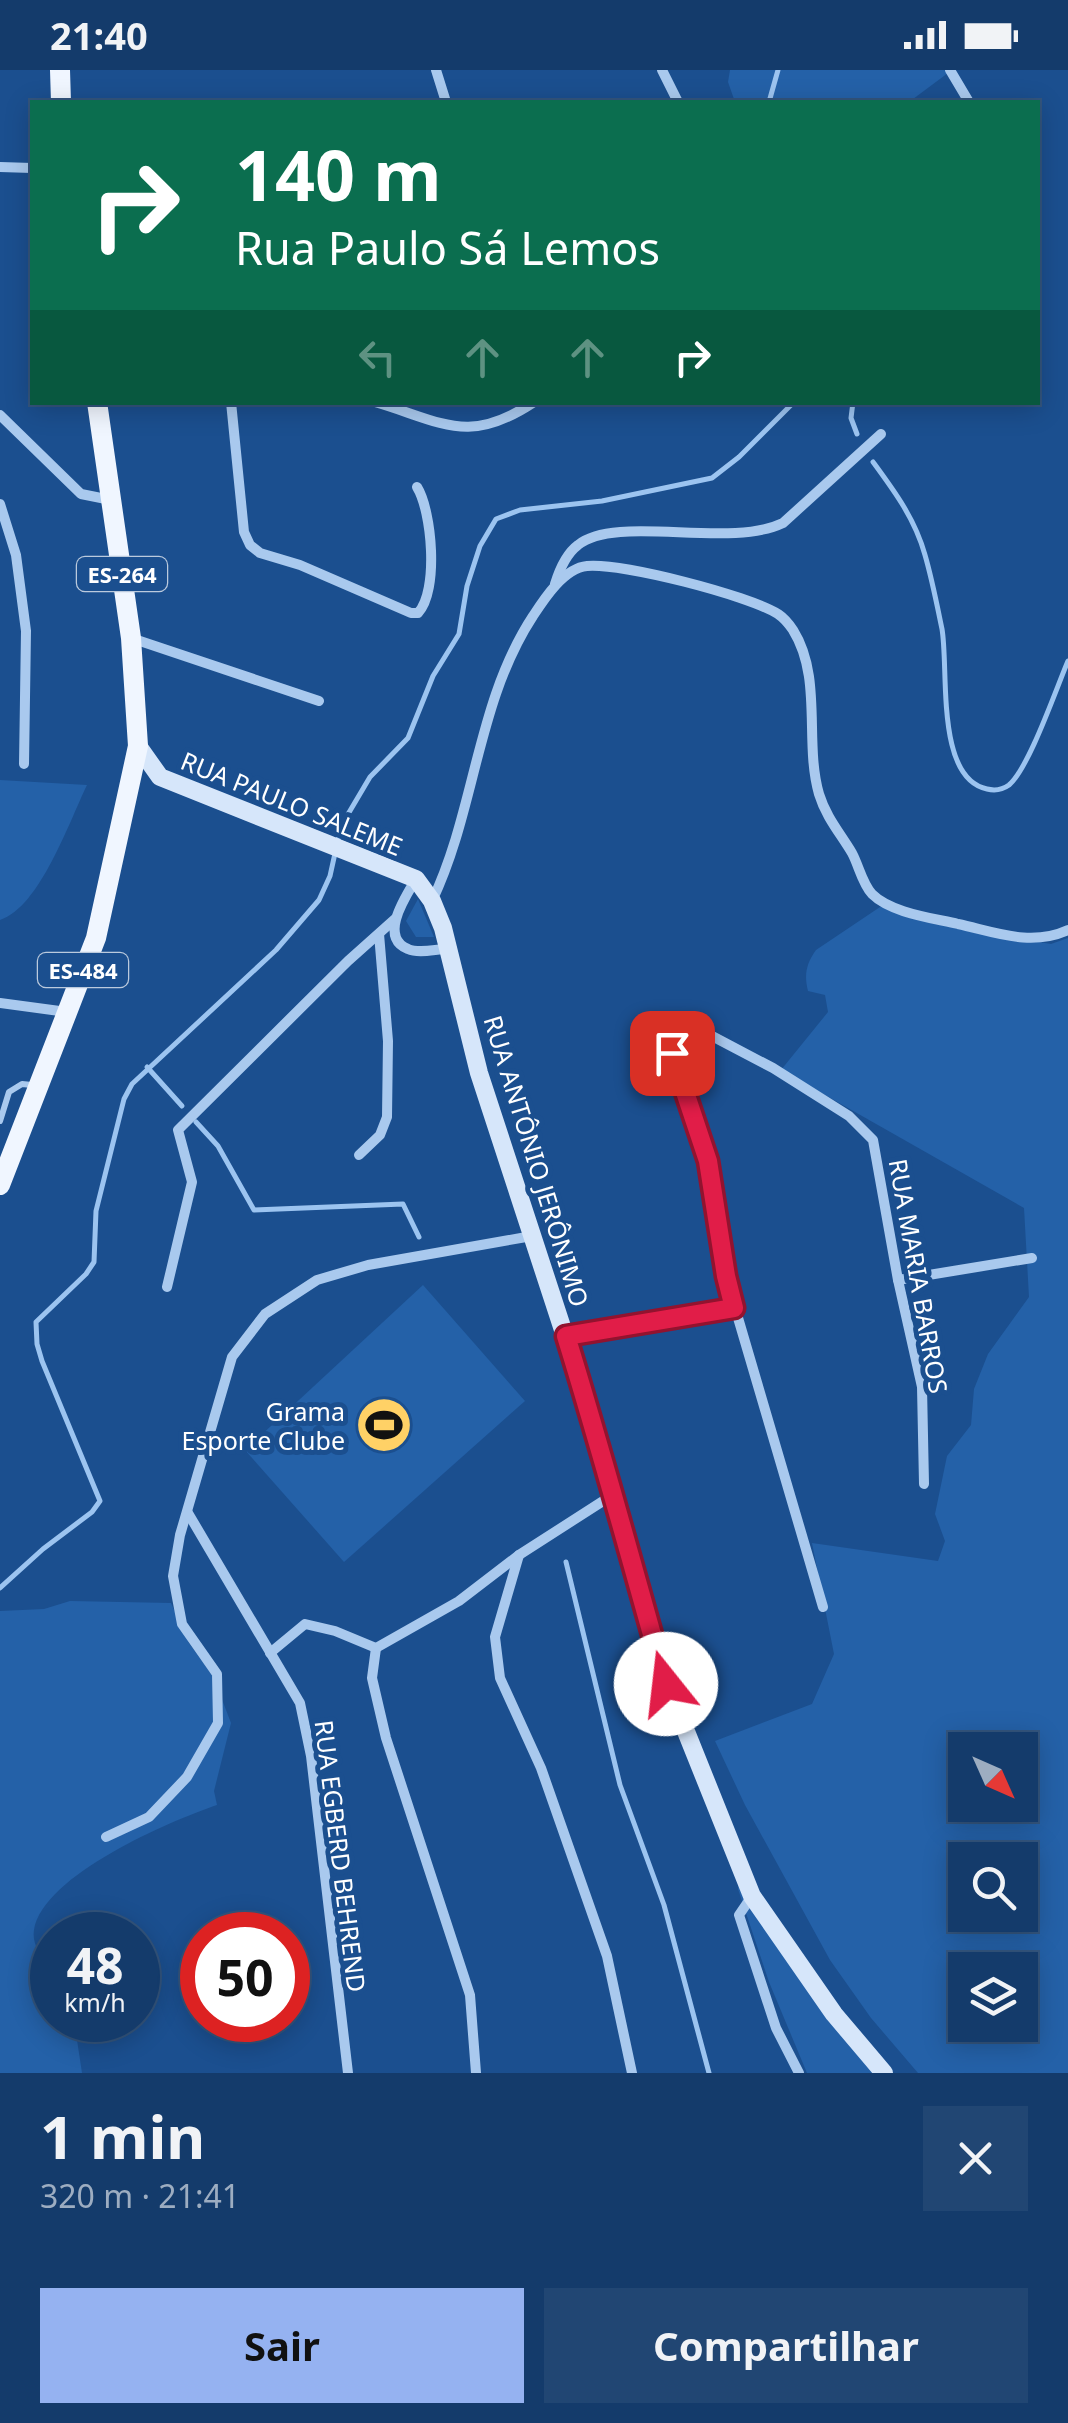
<!DOCTYPE html>
<html lang="pt">
<meta charset="utf-8">
<style>
:root{--surface:#143b6b;--page:#214673;--text:#f1f3f6;--muted:#9dadc1;--line:#33557e;--accent:#95b2f1}
body{margin:0;font-family:"Noto Sans",sans-serif;background:var(--page);color:var(--text);height:100vh;display:flex;flex-direction:column;font-size:38px;white-space:nowrap}
*{box-sizing:border-box;margin:0}
p{font-size:32px;color:var(--muted)}
.icon{flex:none;width:55px;height:55px;fill:none;stroke:currentColor;stroke-width:2;stroke-linecap:round;stroke-linejoin:round}
.map{position:relative;height:2003px;overflow:hidden}
.sheet{display:flex;flex-direction:column;background:var(--surface);flex:1}
.sheet>*{flex:none}
.top-card{position:absolute;left:30px;top:30px;width:1010px;height:305px;border-radius:0px;box-shadow:0 5px 25px #0003,0 0 0 2px var(--line);background:#0b6e4f;color:#fff;overflow:hidden}
.needle{width:65px;rotate:135deg}
.controls{position:absolute;left:948px;top:1662px;display:grid;gap:20px}
.controls a{display:grid;place-items:center;width:90px;height:90px;border-radius:0px;background:var(--surface);box-shadow:0 5px 25px #0003,0 0 0 2px var(--line);font-size:50px}
.speed{position:absolute;left:30px;top:1842px;display:flex;gap:20px;font-size:50px;font-weight:700;text-align:center}
.speed>*{display:grid;place-content:center;width:130px;height:130px;border-radius:50%;background:var(--surface);box-shadow:0 5px 25px #0003,0 0 0 2px var(--line);line-height:1}
.speed small{font-size:25px;font-weight:400}
.speed .limit{border:15px solid #d22;background:#fff;color:#111}
.pin{position:absolute;display:grid;place-items:center;width:85px;height:85px;color:#fff;margin:-42px;border-radius:20px;box-shadow:0 5px 15px #0006}
.me{position:absolute;width:110px;margin:-55px;rotate:344deg;stroke-linejoin:round;filter:drop-shadow(0 0 8px #0008)}
.turn{display:flex;align-items:center;gap:35px;height:210px;padding:0 40px;font-size:45px}
.turn .icon{width:130px;height:130px;stroke-width:2.5}
.turn b{display:block;font-size:70px;line-height:85px}
.lanes{display:flex;align-items:center;height:95px;padding:0 40px;background:#0003;justify-content:center;gap:50px;direction:ltr}
.lanes .off{opacity:.35}
.round{display:grid;place-items:center;flex:none;width:105px;height:105px;border-radius:0px;background:var(--page)}
.overview{display:flex;align-items:center;justify-content:space-between;height:170px;padding:0 40px}
h1{font-size:60px;font-weight:700;line-height:75px}
.action{display:flex;gap:20px;margin-top:auto;padding:20px 40px}
.action a{flex:1;height:115px;border-radius:0px;background:var(--accent);color:#111;font-size:40px;font-weight:700;line-height:115px;text-align:center}
.action a+a{background:var(--page);color:var(--text)}
.status{display:flex;justify-content:space-between;align-items:center;height:70px;padding:0 50px;background:var(--surface);direction:ltr}
.status svg{height:28px;fill:currentColor}
.map>svg:first-child{display:block}
.green{fill:#2461a8;fill-rule:evenodd}
.lines{fill:none;stroke-linecap:round;stroke-linejoin:round}
.stream{stroke:#9cc4f0;stroke-width:5}
.service{stroke:#a9c9ee;stroke-width:6}
.minor{stroke:#a9c9ee;stroke-width:10}
.secondary{stroke:#d6e6fa;stroke-width:18}
.primary{stroke:#f0f6ff;stroke-width:20}
.route-casing{stroke:#92132f;stroke-width:25}
.route{stroke:#e11d48;stroke-width:18}
.labels{text-anchor:middle;dominant-baseline:central;stroke-width:10;stroke-linejoin:round;paint-order:stroke}
.shield{fill:#1b4f8f;stroke:#bbcadd;stroke-width:2.5}
.shield-label{font-size:22px;font-weight:bold;fill:#fff}
.street-label{font-size:25px;fill:#fff;stroke:#1b4f8f}
.poi-label{font-size:25px;fill:#fff;stroke:#1b4f8f;text-anchor:end}
</style>
<div class="status"><b>21:40</b><svg viewBox="0 0 49 12"><path d="M0 12V9h3v3zM5 12V6h3v6zM10 12V3h3v9zM15 12V0h3v12zM26 1h20v11H26zM47 4h2v5h-2z"/></svg></div>
<div class="map">
<svg width="1068" height="2003" viewBox="0 0 1068 2003">
<rect width="100%" height="100%" fill="#1b4f8f"/>
<g class="green">
<polygon points="730,0 952,0 909,32 735,32 728,12"/>
<path d="M0,710L87,715C69,752 40,837 0,850Z"/>
<polygon points="418,829 434,867 416,867 406,851"/>
<path d="M883,835L934,854L1051,874L1068,868V2003H918L871,1948L830,1890L745,1735L715,1671L812,1634L834,1584L812,1473L938,1491L945,1471L935,1444L947,1386L971,1355L974,1319L988,1284L1029,1227L1024,1138L781,1000L828,942L825,925L808,921C804,905 806,894 816,880ZM965,1680H1020V1735H965ZM965,1790H1020V1845H965ZM965,1900H1020V1955H965Z"/>
<polygon points="423,1215 525,1331 344,1492 245,1380"/>
<path d="M70,1531L171,1533L189,1573L213,1606L231,1653L214,1721L217,1735C170,1751 43,1805 34,1860C31,1879 49,1893 52,1911C55,1923 52,1938 52,1950H74L82,2003H0V1541L44,1539Z"/>
<polygon points="740,1803 881,2003 807,2003 769,1912 738,1819"/>
</g>
<g class="lines">
<g class="stream">
<polyline points="769,32 778,0"/>
<polyline points="853,332 851,348 857,364"/>
<path d="M873,392C895,422 915,449 925,485C932,509 937,535 942,559C949,599 935,708 987,719C995,721 1002,720 1009,715C1029,698 1056,619 1068,591"/>
<polyline points="147,997 182,1036"/>
<polyline points="196,1052 218,1076 254,1140 403,1134 419,1167"/>
<polyline points="566,1492 620,1715 664,1835 709,2003"/>
<polyline points="0,1518 43,1479 92,1442 100,1431 42,1291 37,1274 36,1252 86,1204 94,1192 96,1141 124,1029 132,1014 276,880 319,830 330,806 341,756 370,707 408,668 433,606 459,564 467,516 480,476 496,449 520,440 602,431 712,408 739,387 794,332"/>
</g>
<polyline class="service" points="0,1051 9,1022 22,1014 32,1015"/>
<g class="minor">
<polyline points="436,0 446,32"/>
<polyline points="662,0 678,32"/>
<polyline points="950,0 969,32"/>
<polyline points="0,97 32,98"/>
<path d="M231,332L244,462L250,475L260,483L300,495L411,543H418C439,521 432,441 417,417"/>
<path d="M375,332C443,352 468,376 534,332"/>
<polyline points="0,345 81,424 111,430"/>
<polyline points="0,434 16,485 26,561 24,694"/>
<path d="M555,514C559,501 566,484 578,475C616,444 729,479 783,453L881,364"/>
<polyline points="131,568 319,631"/>
<path d="M416,809C406,826 378,867 408,879C419,884 436,879 448,879"/>
<path d="M432,831C476,739 476,633 533,546C544,529 564,498 587,496C623,493 747,525 778,544C784,548 789,554 793,560C823,608 804,672 819,724C826,747 840,763 852,783C859,796 862,813 872,824C891,843 933,848 958,854C995,862 1031,877 1068,860"/>
<polyline points="0,933 67,942"/>
<polyline points="359,1085 380,1065 387,1047 388,971 379,864"/>
<polyline points="898,1210 1032,1188"/>
<polyline points="167,1217 192,1112 178,1060 348,891 395,849"/>
<polyline points="566,1266 735,1238"/>
<polyline points="188,1443 300,1633 311,1686 348,2003"/>
<polyline points="519,1485 495,1567 500,1608 541,1698 607,1886 632,2003"/>
<polyline points="823,1537 726,1207 708,1091 678,1004 667,954 712,966 773,998 849,1046 873,1070 898,1210 922,1317 924,1414"/>
<polyline points="376,1578 372,1608 386,1668 470,1925 476,2003"/>
<polyline points="270,1583 305,1554 335,1561 376,1578 459,1531 519,1485 614,1424"/>
<polyline points="106,1767 149,1747 187,1707 218,1653 217,1604 182,1554 173,1506 180,1465 232,1287 265,1244 317,1210 368,1195 532,1166"/>
<polyline points="752,1826 739,1845 776,1958 799,2003"/>
</g>
<polyline class="secondary" points="138,676 160,707 416,809 432,831 443,858 479,1003 597,1364 667,1614 752,1826 834,1944 884,2003"/>
<g class="primary">
<polyline points="60,0 61,32"/>
<polyline points="0,1115 96,868 138,676 131,568 97,332"/>
</g>
</g>
<g class="lines">
<g class="route-casing">
<path id="route" d="M666,1614C633,1498 602,1382 566,1266L734,1238L726,1206L708,1091L672,983"/>
</g>
<use href="#route" class="route"/>
</g>
<defs>
<g id="stadium-disc" transform="scale(2.875)"><circle r="9.5" fill="#ffd166" stroke="#1b4f8f"/><path d="M0-5a6.5 5 0 1 0 0 10a6.5 5 0 1 0 0-10ZM-3.5-1.8h7v3.6h-7Z" fill="#111"/></g>
</defs>
<g fill-rule="evenodd">
<use href="#stadium-disc" x="384" y="1355"/>
</g>
<g class="labels">
<g class="shield">
<rect x="77" y="487" width="90" height="34" rx="8"/>
<rect x="38" y="883" width="90" height="34" rx="8"/>
</g>
<g class="shield-label">
<text x="122" y="504">ES-264</text>
<text x="83" y="900">ES-484</text>
</g>
<g class="street-label">
<text transform="translate(292 733) rotate(22)">RUA PAULO SALEME</text>
<text transform="translate(537 1091) rotate(73)">RUA ANTÔNIO JERÔNIMO</text>
<text transform="translate(919 1206) rotate(80)">RUA MARIA BARROS</text>
<text transform="translate(341 1786) rotate(83)">RUA EGBERD BEHREND</text>
</g>
<g class="poi-label">
<text x="345" y="1341">Grama<tspan x="345" dy="29">Esporte Clube</tspan></text>
</g>
</g>
</svg>
<div class="controls">
<a><svg class="needle" viewBox="-14 -14 28 28"><path d="M0-13l5 13h-10z" fill="#e53935"/><path d="M0 13l5-13h-10z" fill="#9dadc1"/></svg></a>
<a><svg class="icon" aria-label="search" viewBox="0 0 24 24"><circle cx="10" cy="10" r="6"/><path d="M15 15l6 6"/></svg></a>
<a><svg class="icon" aria-label="layers" viewBox="0 0 24 24"><path d="M12 4l9 5-9 5-9-5zM3 14l9 5 9-5"/></svg></a>
</div>
<div class="speed"><div>48<small>km/h</small></div><div class="limit">50</div></div>
<div class="pin" style="left:672px;top:983px;background:#d93025"><svg class="icon" aria-label="arrive" viewBox="0 0 24 24"><path d="M6 21V4h12l-3 4 3 4H6"/></svg></div>
<svg class="me" style="left:666px;top:1614px" viewBox="-20 -20 40 40"><circle r="19" fill="#fff"/><path d="M0-13L10 11 0 6-10 11z" fill="#e11d48"/></svg>
<div class="top-card">
<div class="turn"><svg class="icon" aria-label="right" viewBox="0 0 24 24"><path d="M7 20v-9h11M14 6l5 5-5 5"/></svg><div><b>140 m</b>Rua Paulo Sá Lemos</div></div>
<div class="lanes"><svg class="icon off" aria-label="left" viewBox="0 0 24 24"><path d="M17 20v-9H6M10 6l-5 5 5 5"/></svg><svg class="icon off" aria-label="ahead" viewBox="0 0 24 24"><path d="M12 20V5M6 11l6-6 6 6"/></svg><svg class="icon off" aria-label="ahead" viewBox="0 0 24 24"><path d="M12 20V5M6 11l6-6 6 6"/></svg><svg class="icon" aria-label="right" viewBox="0 0 24 24"><path d="M7 20v-9h11M14 6l5 5-5 5"/></svg></div>
</div>
</div>
<section class="sheet">
<div class="overview"><div><h1>1 min</h1><p>320 m · 21:41</p></div><a class="round"><svg class="icon" aria-label="close" viewBox="0 0 24 24"><path d="M6 6l12 12M18 6L6 18"/></svg></a></div>
<div class="action"><a>Sair</a><a>Compartilhar</a></div>
</section>
